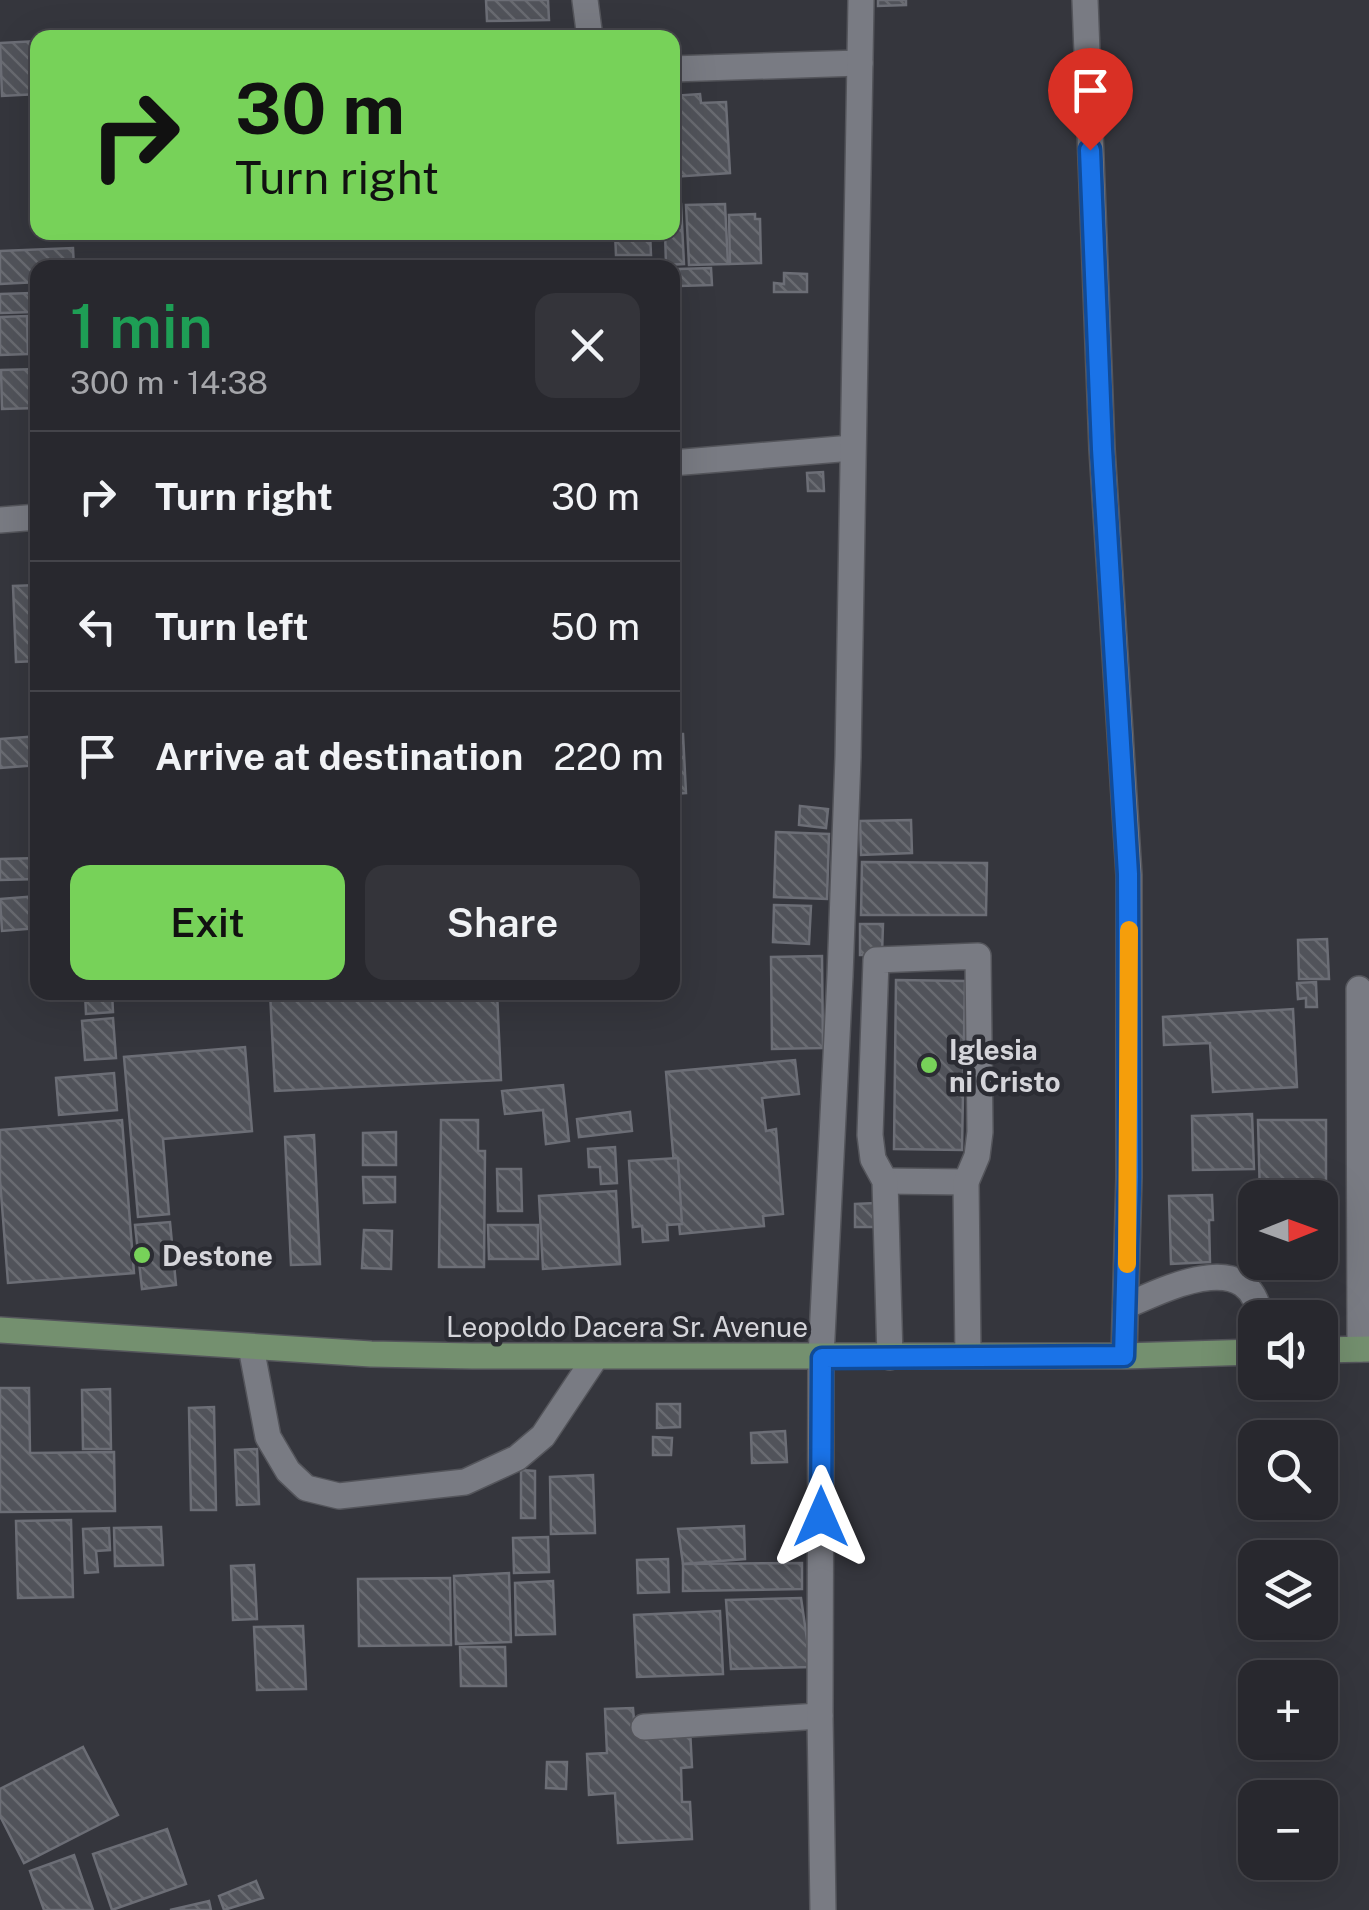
<!DOCTYPE html>
<meta charset="utf-8">
<style>
:root{--surface:#28282e;--page:#34343a;--text:#f1f3f6;--muted:#a5a6aa;--line:#44444a;--accent:#77d259}
body{margin:0;font-family:"Public Sans",sans-serif;background:var(--page);color:var(--text);height:100vh;display:flex;flex-direction:column;font-size:38px;white-space:nowrap}
*{box-sizing:border-box;margin:0}
p{font-size:32px;color:var(--muted)}
.icon{flex:none;width:55px;height:55px;fill:none;stroke:currentColor;stroke-width:2;stroke-linecap:round;stroke-linejoin:round}
.map{position:relative;flex:1;overflow:hidden}
.panel{position:absolute;left:30px;top:260px;width:650px;height:740px;display:flex;flex-direction:column;background:var(--surface);border-radius:20px;box-shadow:0 10px 40px #0002,0 0 0 2px var(--line)}
.panel>*{flex:none}
.hud{position:absolute;left:30px;top:30px;width:650px;height:210px;border-radius:20px;box-shadow:0 10px 40px #0002,0 0 0 2px var(--line);background:#77d259;color:#111;overflow:hidden}
.needle{width:65px;rotate:89deg}
.fabs{position:absolute;left:1238px;top:1180px;display:grid;gap:20px}
.fabs a{display:grid;place-items:center;width:100px;height:100px;border-radius:20px;background:var(--surface);box-shadow:0 10px 40px #0002,0 0 0 2px var(--line);font-size:50px}
.pin{position:absolute;display:grid;place-items:center;width:85px;height:85px;color:#fff;margin:-102px -42px;border-radius:50% 50% 50% 0;rotate:-45deg;box-shadow:0 0 10px #0007}
.pin .icon{rotate:45deg}
.me{position:absolute;width:110px;margin:-55px;rotate:0deg;stroke-linejoin:round;filter:drop-shadow(0 0 8px #0008)}
.turn{display:flex;align-items:center;gap:35px;height:210px;padding:0 40px;font-size:45px}
.turn .icon{width:130px;height:130px;stroke-width:2.5}
.turn b{display:block;font-size:70px;line-height:85px}
.round{display:grid;place-items:center;flex:none;width:105px;height:105px;border-radius:20px;background:var(--page)}
.overview{display:flex;align-items:center;justify-content:space-between;height:170px;padding:0 40px}
h1{font-size:60px;font-weight:600;line-height:75px;color:#1e9e55}
.button{display:flex;gap:20px;margin-top:auto;padding:20px 40px}
.button a{flex:1;height:115px;border-radius:20px;background:var(--accent);color:#111;font-size:40px;font-weight:600;line-height:115px;text-align:center}
.button a+a{background:var(--page);color:var(--text)}
ul{padding:0;list-style:none}
li{display:flex;align-items:center;gap:30px;height:130px;padding:0 40px;border-top:2px solid var(--line)}
li div{flex:1}
li b{display:block;font-size:38px}
li em{font-style:normal}
.map>svg:first-child{display:block}
.building{fill:url(#building-back-hatch);stroke:#6c6e76;stroke-width:2.5}
.lines{fill:none;stroke-linecap:round;stroke-linejoin:round}
.minor-casing{stroke:#54555b;stroke-width:28}
.major-casing{stroke:#54555b;stroke-width:28}
.minor{stroke:#797b83;stroke-width:25}
.major{stroke:#74906f;stroke-width:25}
.route-casing{stroke:#114b97;stroke-width:25}
.route{stroke:#1a73e8;stroke-width:18}
.slow{stroke:#f59e0b;stroke-width:18}
.poi-dot{fill:#77d259;stroke:#2b2c33;stroke-width:4}
.labels{text-anchor:middle;dominant-baseline:central;stroke-width:9;stroke-linejoin:round;paint-order:stroke}
.poi-label{font-size:28px;font-weight:bold;fill:#d5d5da;stroke:#2b2c33;text-anchor:start}
.street-label{font-size:28px;fill:#d5d5da;stroke:#2b2c33}
</style>
<div class="map">
<svg width="1369" height="1910" viewBox="0 0 1369 1910">
<defs>
<pattern id="building-back-hatch" width="6" height="6" patternUnits="userSpaceOnUse" patternTransform="scale(2.5)"><rect width="6" height="6" fill="#51535a"/><path d="M-1 5l2 2M0 0l6 6M5-1l2 2" fill="none" stroke="#696b71"/></pattern>
</defs>
<rect width="100%" height="100%" fill="#35363d"/>
<g class="building">
<polygon points="486,0 548,0 549,20 487,21"/>
<polygon points="878,0 906,0 906,5 878,6"/>
<polygon points="38,41 38,94 2,96 0,43"/>
<polygon points="700,94 701,103 726,102 730,173 672,177 672,96"/>
<polygon points="672,204 681,204 684,264 666,265 665,232 672,232"/>
<polygon points="725,204 728,264 689,265 686,205"/>
<polygon points="755,214 755,219 760,219 761,263 730,264 729,215"/>
<polygon points="615,232 650,232 651,255 616,255"/>
<polygon points="73,248 74,268 38,268 38,282 0,284 0,251"/>
<polygon points="711,268 712,285 680,286 679,269"/>
<polygon points="784,273 807,274 807,292 774,292 774,283 784,284"/>
<polygon points="32,293 33,312 0,313 0,294"/>
<polygon points="27,316 28,354 0,355 0,317"/>
<polygon points="30,318 38,318 38,357 31,357"/>
<polygon points="38,369 38,408 2,409 1,370"/>
<polygon points="823,472 824,491 808,491 807,473"/>
<polygon points="38,585 38,661 16,662 13,586"/>
<polygon points="672,734 683,734 686,793 672,794"/>
<polygon points="38,736 38,765 0,768 0,739"/>
<polygon points="800,806 828,809 826,828 799,825"/>
<polygon points="911,820 912,853 861,855 860,821"/>
<polygon points="776,832 829,834 827,899 774,897"/>
<polygon points="38,858 38,879 0,880 0,859"/>
<polygon points="862,862 987,863 986,915 861,915"/>
<polygon points="37,896 38,928 2,931 0,899"/>
<polygon points="774,905 811,906 809,944 773,942"/>
<polygon points="860,924 883,924 882,955 860,955"/>
<polygon points="1327,939 1329,979 1299,979 1298,940"/>
<polygon points="822,956 823,1048 772,1049 771,957"/>
<polygon points="896,980 965,981 962,1150 894,1149"/>
<polygon points="1316,982 1317,1007 1306,1007 1306,998 1298,999 1297,983"/>
<polygon points="85,992 112,992 113,1012 86,1014"/>
<polygon points="270,992 497,992 501,1080 275,1091"/>
<polygon points="1293,1009 1297,1087 1213,1092 1210,1043 1164,1045 1163,1017"/>
<polygon points="113,1018 116,1058 85,1060 82,1021"/>
<polygon points="245,1047 252,1131 163,1139 169,1214 138,1217 124,1057"/>
<polygon points="795,1060 799,1094 762,1098 766,1131 776,1129 783,1214 763,1216 764,1226 680,1234 666,1072"/>
<polygon points="114,1073 117,1110 59,1115 56,1078"/>
<polygon points="563,1085 569,1141 546,1144 543,1110 505,1114 502,1091"/>
<polygon points="630,1112 632,1131 579,1137 577,1119"/>
<polygon points="1252,1114 1254,1169 1193,1170 1192,1116"/>
<polygon points="122,1120 134,1273 8,1283 0,1180 0,1130"/>
<polygon points="441,1120 478,1120 478,1151 485,1151 484,1267 439,1267"/>
<polygon points="1258,1120 1326,1120 1326,1204 1335,1204 1336,1249 1320,1249 1320,1198 1260,1198"/>
<polygon points="396,1132 396,1165 363,1165 363,1133"/>
<polygon points="314,1135 320,1264 291,1265 285,1137"/>
<polygon points="615,1147 617,1183 601,1184 600,1167 589,1167 588,1149"/>
<polygon points="678,1158 682,1224 667,1225 668,1240 643,1242 642,1226 633,1227 629,1161"/>
<polygon points="497,1169 521,1169 522,1211 498,1211"/>
<polygon points="363,1177 395,1177 395,1202 364,1203"/>
<polygon points="616,1191 620,1264 543,1269 539,1196"/>
<polygon points="1212,1195 1213,1220 1209,1220 1210,1262 1171,1264 1169,1196"/>
<polygon points="875,1203 875,1227 855,1227 855,1204"/>
<polygon points="170,1222 176,1285 142,1289 135,1225"/>
<polygon points="488,1225 538,1225 538,1259 489,1259"/>
<polygon points="364,1230 392,1231 391,1269 362,1268"/>
<polygon points="0,1388 29,1388 30,1453 114,1452 115,1511 0,1512"/>
<polygon points="110,1389 111,1449 83,1449 82,1390"/>
<polygon points="657,1404 680,1404 680,1427 657,1428"/>
<polygon points="214,1407 216,1510 191,1510 189,1408"/>
<polygon points="785,1431 787,1462 752,1463 751,1433"/>
<polygon points="653,1437 672,1438 671,1455 653,1455"/>
<polygon points="257,1449 259,1504 237,1505 235,1450"/>
<polygon points="521,1470 535,1471 535,1518 521,1518"/>
<polygon points="593,1475 595,1533 551,1534 550,1477"/>
<polygon points="71,1520 73,1597 18,1598 16,1521"/>
<polygon points="744,1526 745,1559 683,1564 678,1529"/>
<polygon points="161,1527 163,1565 115,1566 114,1528"/>
<polygon points="109,1528 110,1550 96,1551 98,1572 85,1573 83,1529"/>
<polygon points="548,1537 549,1572 514,1573 513,1538"/>
<polygon points="668,1559 669,1592 638,1593 637,1560"/>
<polygon points="802,1563 802,1589 683,1591 683,1564"/>
<polygon points="254,1565 257,1619 233,1620 231,1566"/>
<polygon points="509,1573 511,1642 456,1644 454,1576"/>
<polygon points="450,1578 451,1645 359,1646 358,1579"/>
<polygon points="553,1581 555,1634 516,1635 515,1583"/>
<polygon points="801,1598 811,1667 731,1669 726,1600"/>
<polygon points="720,1611 723,1674 637,1677 634,1615"/>
<polygon points="303,1626 306,1689 257,1690 254,1627"/>
<polygon points="460,1647 505,1647 506,1686 461,1686"/>
<polygon points="633,1708 635,1732 690,1729 692,1767 681,1768 682,1802 690,1802 692,1839 618,1843 615,1793 589,1795 587,1754 607,1753 605,1709"/>
<polygon points="83,1747 118,1815 24,1863 0,1816 0,1789"/>
<polygon points="547,1762 567,1762 566,1789 546,1788"/>
<polygon points="167,1829 186,1884 112,1910 93,1854"/>
<polygon points="74,1855 93,1910 44,1910 30,1871"/>
<polygon points="256,1881 263,1898 224,1910 219,1896"/>
<polygon points="209,1901 211,1910 170,1910"/>
</g>
<g class="lines">
<g class="minor-casing">
<g id="minor">
<polyline points="585,0 590,38"/>
<polyline points="1085,0 1102,449 1129,875 1129,1177 1124,1356"/>
<polyline points="672,69 860,63"/>
<polyline points="672,463 852,448"/>
<polyline points="0,520 38,517"/>
<polyline points="1359,989 1360,1349"/>
<polyline points="885,1181 966,1182"/>
<path d="M1126,1306C1165,1289 1251,1245 1260,1318"/>
<polyline points="251,1347 268,1437 288,1471 306,1488 339,1496 465,1482 517,1458 543,1436 595,1358"/>
<polyline points="890,1357 885,1181 873,1159 870,1135 876,960 978,956 980,1132 977,1156 966,1182 968,1356"/>
<polyline points="644,1727 820,1716"/>
<polyline points="823,1910 820,1716 821,1357 840,976 848,757 861,0"/>
</g>
</g>
<g class="major-casing">
<g id="major">
<polyline points="0,1330 371,1354 472,1356 1124,1356 1255,1352"/>
<polyline points="1320,1350 1369,1349"/>
</g>
</g>
<use href="#minor" class="minor"/>
<use href="#major" class="major"/>
</g>
<g class="lines">
<g class="route-casing">
<polyline id="route" points="821,1517 822,1358 1124,1356 1129,1177 1128,874 1102,449 1090,150"/>
</g>
<use href="#route" class="route"/>
<polyline class="slow" points="1127,1264 1129,930"/>
</g>
<g class="poi-dot">
<circle cx="929" cy="1065" r="10"/>
<circle cx="142" cy="1255" r="10"/>
</g>
<g class="labels">
<g class="poi-label">
<text x="949" y="1049">Iglesia<tspan x="949" dy="32">ni Cristo</tspan></text>
<text x="162" y="1255">Destone</text>
</g>
<g class="street-label">
<text x="627" y="1326">Leopoldo Dacera Sr. Avenue</text>
</g>
</g>
</svg>
<div class="fabs">
<a><svg class="needle" viewBox="-14 -14 28 28"><path d="M0-13l5 13h-10z" fill="#e53935"/><path d="M0 13l5-13h-10z" fill="#a5a6aa"/></svg></a>
<a><svg class="icon" aria-label="sound" viewBox="0 0 24 24"><path d="M4 9h4l5-4v14l-5-4H4zM17 9q2 3 0 6"/></svg></a>
<a><svg class="icon" aria-label="search" viewBox="0 0 24 24"><circle cx="10" cy="10" r="6"/><path d="M15 15l6 6"/></svg></a>
<a><svg class="icon" aria-label="layers" viewBox="0 0 24 24"><path d="M12 4l9 5-9 5-9-5zM3 14l9 5 9-5"/></svg></a>
<a>+</a>
<a>−</a>
</div>
<div class="pin" style="left:1090px;top:150px;background:#d93025"><svg class="icon" aria-label="arrive" viewBox="0 0 24 24"><path d="M6 21V4h12l-3 4 3 4H6"/></svg></div>
<svg class="me" style="left:821px;top:1517px" viewBox="-20 -20 40 40"><path d="M0-17L14 15 0 8-14 15z" fill="#1a73e8" stroke="#fff" stroke-width="4"/></svg>
<div class="hud">
<div class="turn"><svg class="icon" aria-label="right" viewBox="0 0 24 24"><path d="M7 20v-9h11M14 6l5 5-5 5"/></svg><div><b>30 m</b>Turn right</div></div>
</div>
<section class="panel">
<div class="overview"><div><h1>1 min</h1><p>300 m · 14:38</p></div><a class="round"><svg class="icon" aria-label="close" viewBox="0 0 24 24"><path d="M6 6l12 12M18 6L6 18"/></svg></a></div>
<ul>
<li><svg class="icon" aria-label="right" viewBox="0 0 24 24"><path d="M7 20v-9h11M14 6l5 5-5 5"/></svg><div><b>Turn right</b></div><em>30 m</em></li>
<li><svg class="icon" aria-label="left" viewBox="0 0 24 24"><path d="M17 20v-9H6M10 6l-5 5 5 5"/></svg><div><b>Turn left</b></div><em>50 m</em></li>
<li><svg class="icon" aria-label="arrive" viewBox="0 0 24 24"><path d="M6 21V4h12l-3 4 3 4H6"/></svg><div><b>Arrive at destination</b></div><em>220 m</em></li>
</ul>
<div class="button"><a>Exit</a><a>Share</a></div>
</section>
</div>
